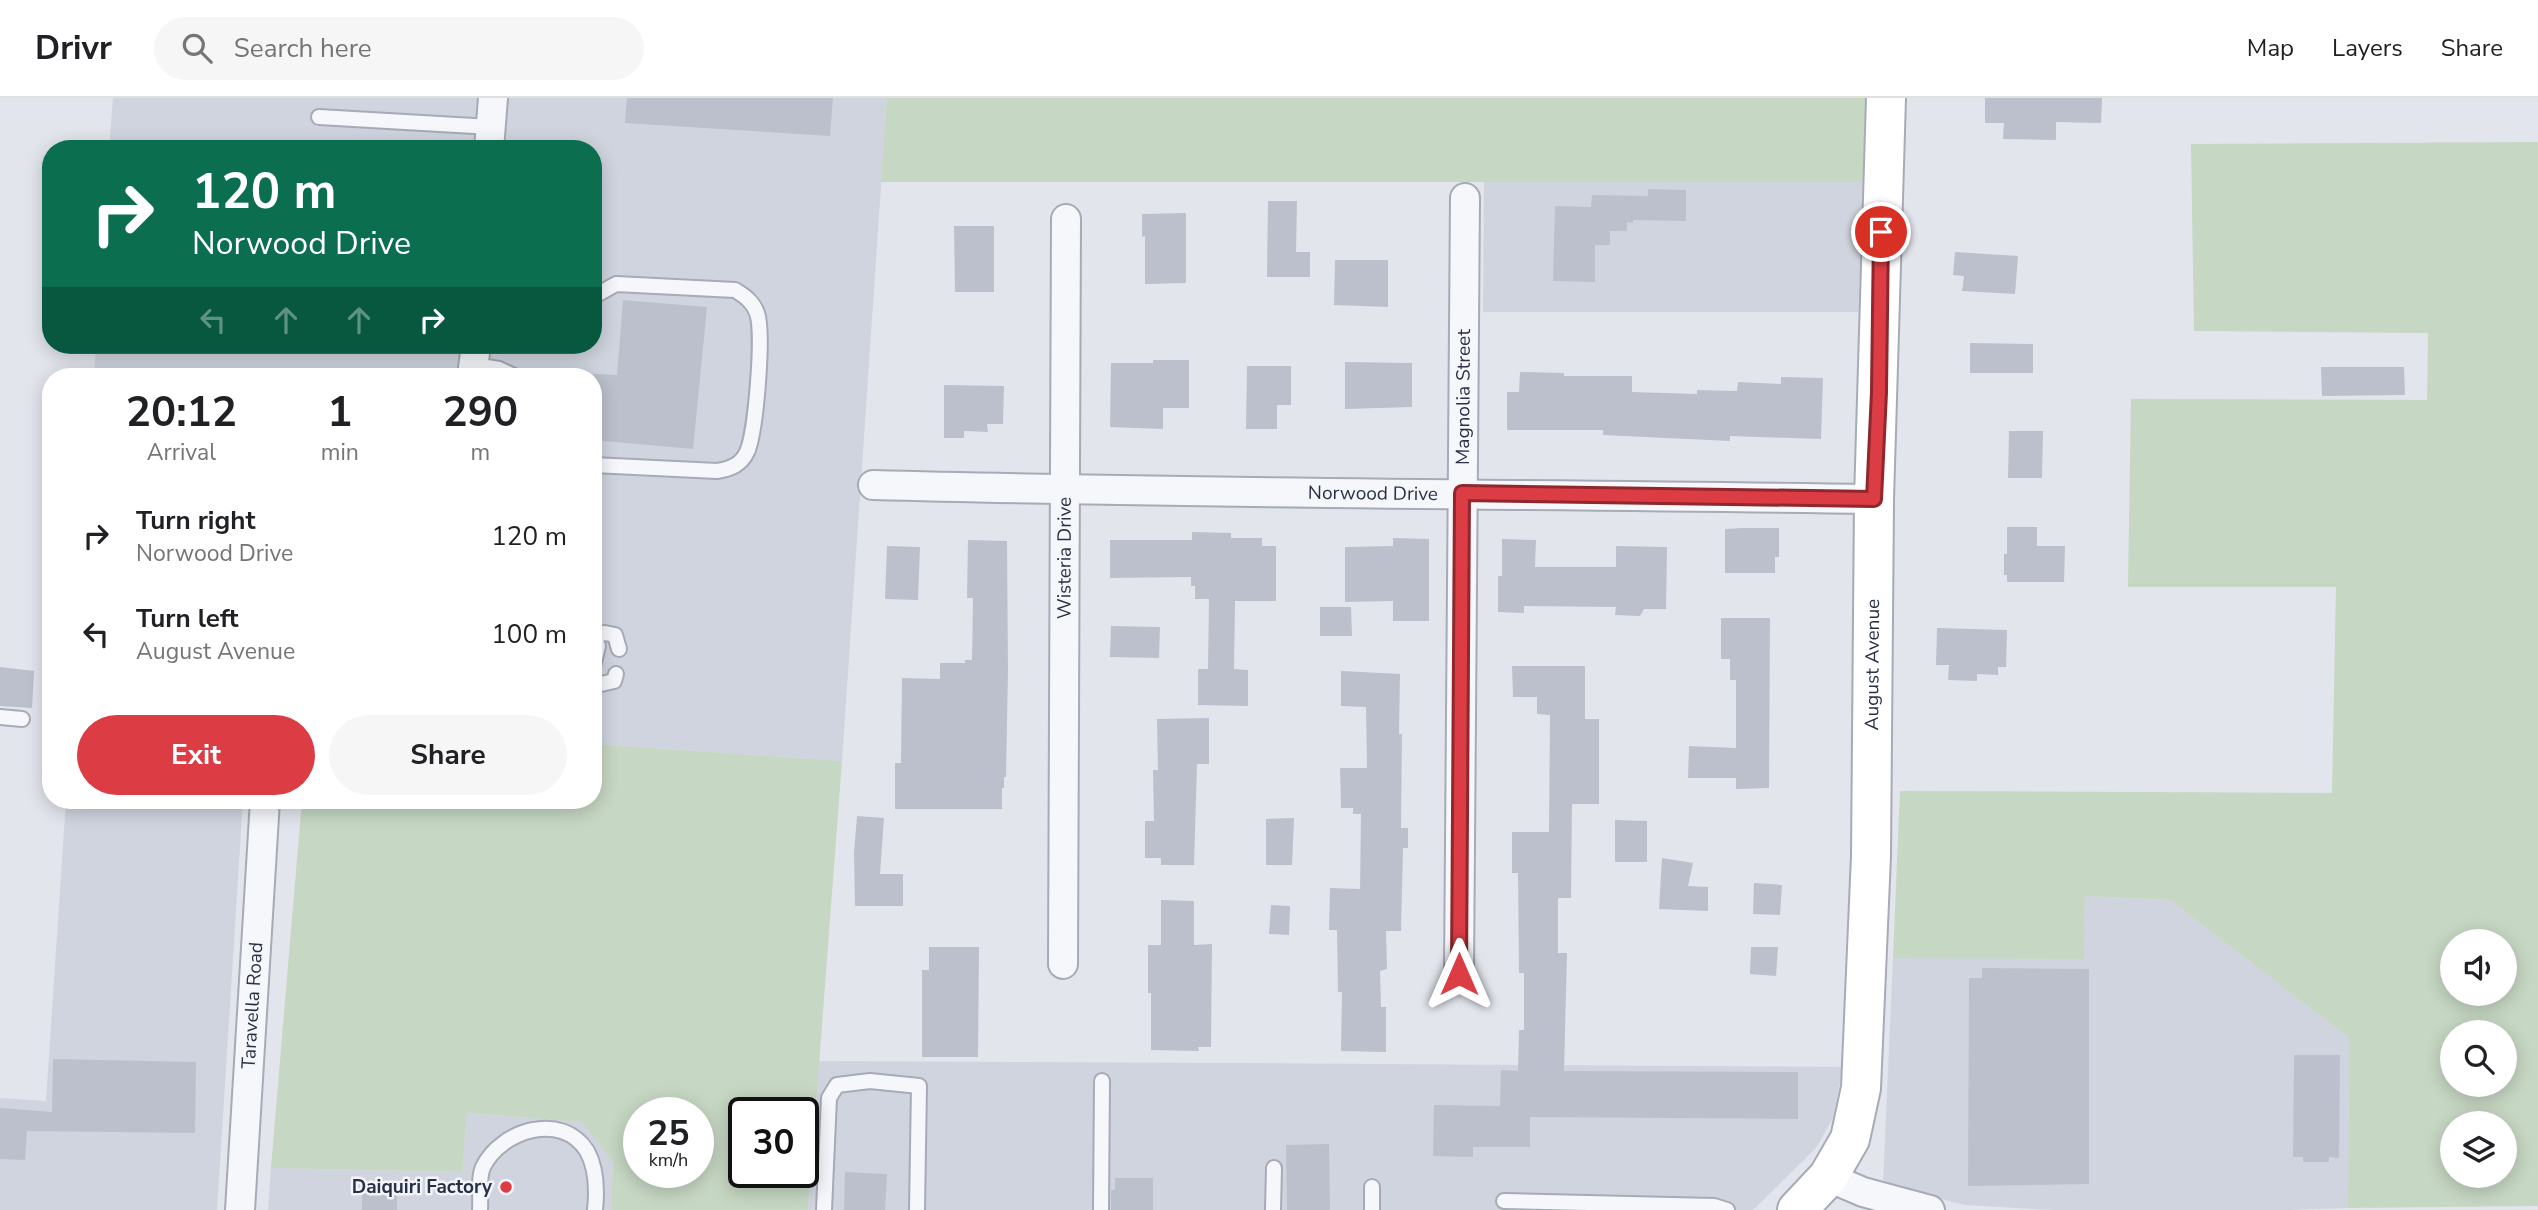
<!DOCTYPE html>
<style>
:root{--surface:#fff;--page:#f6f6f6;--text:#202124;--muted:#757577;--line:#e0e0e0;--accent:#dc3c44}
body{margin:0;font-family:"Nunito Sans",sans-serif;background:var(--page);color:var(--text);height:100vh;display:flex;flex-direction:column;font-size:26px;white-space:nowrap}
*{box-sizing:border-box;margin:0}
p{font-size:23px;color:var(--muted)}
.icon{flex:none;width:38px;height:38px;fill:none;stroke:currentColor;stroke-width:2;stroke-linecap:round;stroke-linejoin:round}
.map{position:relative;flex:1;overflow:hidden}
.drawer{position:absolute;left:42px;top:270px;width:560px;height:441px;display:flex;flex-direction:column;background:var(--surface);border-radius:28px;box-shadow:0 4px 18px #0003}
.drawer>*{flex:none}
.top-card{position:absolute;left:42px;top:42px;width:560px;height:214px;border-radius:28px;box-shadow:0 4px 18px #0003;background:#0b6e4f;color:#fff;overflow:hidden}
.tools{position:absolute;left:2440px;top:831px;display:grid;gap:14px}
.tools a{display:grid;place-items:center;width:77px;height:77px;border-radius:50%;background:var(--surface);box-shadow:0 4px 18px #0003;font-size:35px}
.speed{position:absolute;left:623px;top:999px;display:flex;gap:14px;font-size:35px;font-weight:700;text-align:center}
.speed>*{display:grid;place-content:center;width:91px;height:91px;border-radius:50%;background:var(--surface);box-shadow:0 4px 18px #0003;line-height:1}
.speed small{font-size:18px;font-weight:400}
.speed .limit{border:4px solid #111;border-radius:10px;background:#fff;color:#111}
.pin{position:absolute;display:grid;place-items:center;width:60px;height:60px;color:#fff;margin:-30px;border:4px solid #fff;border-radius:50%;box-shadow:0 2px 7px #0007}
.me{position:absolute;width:77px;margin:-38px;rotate:0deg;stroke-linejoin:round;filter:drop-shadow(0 0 5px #0008)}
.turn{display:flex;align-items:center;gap:24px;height:147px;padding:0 35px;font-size:32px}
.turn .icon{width:91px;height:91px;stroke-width:2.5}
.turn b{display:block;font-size:49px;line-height:60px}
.lanes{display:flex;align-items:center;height:66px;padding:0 35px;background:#0003;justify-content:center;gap:35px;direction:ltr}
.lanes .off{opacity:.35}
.eta{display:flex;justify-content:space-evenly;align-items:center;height:119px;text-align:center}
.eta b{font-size:42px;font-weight:700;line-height:49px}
.button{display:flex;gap:14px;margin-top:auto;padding:14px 35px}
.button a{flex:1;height:80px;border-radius:42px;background:var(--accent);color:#fff;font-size:28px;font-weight:700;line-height:80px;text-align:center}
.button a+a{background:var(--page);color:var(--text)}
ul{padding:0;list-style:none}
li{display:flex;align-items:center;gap:21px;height:98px;padding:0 35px}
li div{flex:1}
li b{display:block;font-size:26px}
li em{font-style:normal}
header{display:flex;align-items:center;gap:42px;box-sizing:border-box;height:98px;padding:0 35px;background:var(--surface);border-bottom:2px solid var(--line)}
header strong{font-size:33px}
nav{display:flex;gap:38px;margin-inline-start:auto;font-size:24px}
.search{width:490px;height:63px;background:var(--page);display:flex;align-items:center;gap:18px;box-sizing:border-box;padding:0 24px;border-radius:38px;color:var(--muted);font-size:26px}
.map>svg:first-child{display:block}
.built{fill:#d0d4de}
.green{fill:#c6d7c3;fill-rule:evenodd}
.building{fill:#bcc0cc}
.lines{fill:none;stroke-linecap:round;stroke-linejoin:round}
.lane-casing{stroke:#a6abb7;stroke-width:18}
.street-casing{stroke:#a6abb7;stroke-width:32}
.secondary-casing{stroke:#a6abb7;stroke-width:42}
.lane{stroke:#f6f7fa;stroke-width:14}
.street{stroke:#f6f7fa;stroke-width:28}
.secondary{stroke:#fff;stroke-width:38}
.route-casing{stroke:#8f272c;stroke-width:18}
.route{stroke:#dc3c44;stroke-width:12}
.poi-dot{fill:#dc3c44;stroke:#f2f4f9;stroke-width:2.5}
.labels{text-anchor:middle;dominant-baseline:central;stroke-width:5;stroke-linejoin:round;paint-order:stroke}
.street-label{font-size:19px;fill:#283046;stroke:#f2f4f9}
.poi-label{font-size:19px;font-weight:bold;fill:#283046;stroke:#f2f4f9;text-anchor:end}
</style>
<header>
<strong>Drivr</strong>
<div class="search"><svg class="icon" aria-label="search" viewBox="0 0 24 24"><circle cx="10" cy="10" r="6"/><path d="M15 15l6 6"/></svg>Search here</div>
<nav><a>Map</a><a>Layers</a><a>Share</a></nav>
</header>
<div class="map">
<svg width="2538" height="1112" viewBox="0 0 2538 1112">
<rect width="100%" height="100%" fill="#e2e5ec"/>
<g class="built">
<polygon points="113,0 887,0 842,663 593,646 593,278 94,278 96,247 593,247 593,51 109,51"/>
<polygon points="1484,83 1865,84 1858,214 1483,214"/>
<polygon points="66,702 243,702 217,1112 0,1112 0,1000 46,1003"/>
<polygon points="2085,798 2170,802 2349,940 2348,1110 2285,1112 2052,1112 1965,1107 1883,1086 1893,860 2083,861"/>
<polygon points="819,963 1224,965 1843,969 1833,1020 1816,1050 1753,1112 808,1112"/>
<polygon points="467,1015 583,1024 613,1064 611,1112 268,1112 271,1070 462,1074"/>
</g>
<g class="green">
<polygon points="887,0 1868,0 1865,84 881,84"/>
<path d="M2538,44V1108L2348,1110L2349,940L2170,802L2085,798L2084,861L1893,860L1900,693L2332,695L2336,489H2128L2131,301L2427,302L2428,235L2194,233L2191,46ZM2452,844H2504V896H2452ZM2452,934H2504V987H2452ZM2452,1026H2504V1078H2452Z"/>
<path d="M593,646L842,663L808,1112H611L613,1064L582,1024L467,1015L462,1074L271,1070L302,702H593ZM639,1015H698V1074H639ZM744,1015H803V1074H744Z"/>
</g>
<g class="building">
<polygon points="627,0 833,0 830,38 625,25"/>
<polygon points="1985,0 2102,0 2101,25 2056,24 2056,42 2003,41 2004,25 1985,25"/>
<polygon points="1648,91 1686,92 1686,123 1633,122 1633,125 1627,124 1627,133 1610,133 1610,147 1595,147 1595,184 1553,183 1555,108 1591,109 1592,97 1648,98"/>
<polygon points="1268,103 1297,103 1296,154 1310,154 1310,179 1267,179"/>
<polygon points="1186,115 1186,185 1145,186 1145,138 1142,139 1142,116"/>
<polygon points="954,128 994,128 994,194 955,194"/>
<polygon points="1955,154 2018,158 2015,196 1962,193 1964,178 1953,177"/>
<polygon points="1335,162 1388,162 1388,209 1334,207"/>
<polygon points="623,202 707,209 693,351 593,342 593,276 617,277"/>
<polygon points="1970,245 2033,246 2033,275 1970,275"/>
<polygon points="1153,262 1189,262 1189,310 1163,310 1163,331 1110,329 1111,265 1153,265"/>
<polygon points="1345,264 1412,265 1412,309 1345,311"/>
<polygon points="1247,268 1291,268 1291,307 1277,307 1277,331 1246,331"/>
<polygon points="2321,269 2404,269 2405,297 2322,298"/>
<polygon points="1520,274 1564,275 1564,278 1632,278 1632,294 1697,296 1697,292 1737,293 1738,284 1781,286 1781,279 1823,280 1821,341 1730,338 1730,343 1603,337 1603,332 1507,332 1507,294 1519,294"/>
<polygon points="944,287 1004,288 1003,326 987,326 988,334 964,333 964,340 944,340"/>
<polygon points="2009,333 2043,333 2042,380 2008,380"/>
<polygon points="2007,429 2037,429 2037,448 2065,448 2064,484 2007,484 2007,477 2004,477 2004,456 2007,456"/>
<polygon points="1743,430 1779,430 1779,459 1775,459 1775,475 1725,475 1725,431"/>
<polygon points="1192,434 1231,435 1231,440 1262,440 1262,448 1276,448 1276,503 1235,503 1234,571 1248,572 1248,608 1198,607 1198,571 1208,571 1209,501 1195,501 1195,488 1191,488 1191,479 1110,480 1110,442 1192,442"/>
<polygon points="1393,440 1429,441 1429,523 1393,523 1393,503 1345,504 1345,449 1393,448"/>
<polygon points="1502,441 1536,442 1535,469 1616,469 1616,448 1667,449 1666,511 1644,511 1640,518 1615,517 1616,509 1524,508 1524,515 1498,514 1498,478 1502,478"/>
<polygon points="968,442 1007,443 1008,573 1006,679 1004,679 1004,690 1002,690 1002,711 895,711 895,665 901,665 902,580 940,581 940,565 965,565 965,562 972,562 973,500 967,500"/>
<polygon points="887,448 920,449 918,502 885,501"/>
<polygon points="1320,509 1351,509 1352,538 1320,538"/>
<polygon points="1721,520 1770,520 1769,690 1736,691 1736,680 1688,680 1689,648 1736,650 1736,582 1730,582 1730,561 1721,561"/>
<polygon points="1111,528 1160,529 1159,560 1110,559"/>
<polygon points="1937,530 2007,532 2006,569 1998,569 1998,577 1977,576 1977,583 1948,582 1949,567 1936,567"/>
<polygon points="1512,568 1585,568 1585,621 1599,621 1599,706 1572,706 1571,800 1558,800 1558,855 1567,855 1564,973 1798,974 1798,1021 1530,1019 1530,1049 1473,1049 1473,1059 1433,1058 1434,1007 1500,1008 1501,972 1518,973 1519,932 1524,932 1524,875 1519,875 1518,775 1512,775 1512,734 1549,734 1550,617 1537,616 1537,599 1513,599"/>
<polygon points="0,569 34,573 32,610 0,608"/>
<polygon points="1341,573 1400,576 1399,636 1402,636 1401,730 1408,730 1408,750 1403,750 1401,833 1386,833 1387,871 1380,873 1381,909 1386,909 1386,954 1341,953 1342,894 1338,894 1337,832 1329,832 1330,790 1360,791 1361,716 1353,716 1353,710 1341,710 1340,670 1367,670 1366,609 1341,608"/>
<polygon points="1209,620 1209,666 1197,666 1194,767 1161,767 1161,760 1145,760 1145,723 1154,723 1153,672 1158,672 1157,621"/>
<polygon points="857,718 884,720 880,776 903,776 903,808 855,808 854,755"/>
<polygon points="1294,720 1292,767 1266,767 1266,721"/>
<polygon points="1615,722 1647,723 1647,764 1615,764"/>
<polygon points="1662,760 1693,765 1688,788 1708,789 1708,813 1659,811"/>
<polygon points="1754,785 1782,787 1780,817 1753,816"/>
<polygon points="1161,802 1194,803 1194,847 1212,846 1211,949 1198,949 1199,953 1151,952 1151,895 1148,895 1148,847 1161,847"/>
<polygon points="1271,807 1290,808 1289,837 1269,836"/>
<polygon points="929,849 979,849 978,959 922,959 922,872 929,872"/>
<polygon points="1751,849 1778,849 1776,878 1750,876"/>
<polygon points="1982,870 2089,871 2089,1086 1968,1088 1969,880 1982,880"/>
<polygon points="2294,957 2340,957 2339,1060 2329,1059 2329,1064 2303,1064 2303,1059 2293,1059"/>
<polygon points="53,961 196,964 195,1035 27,1033 25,1062 0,1061 0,1010 52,1014"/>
<polygon points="1329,1046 1330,1112 1287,1112 1286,1047"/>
<polygon points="845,1074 887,1076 885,1112 844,1112"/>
<polygon points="1115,1080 1153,1080 1153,1112 1111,1112 1111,1092 1115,1092"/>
<rect x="362" y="1085" width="35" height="27"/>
</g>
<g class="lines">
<g class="lane-casing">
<g id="lane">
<polyline points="319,19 491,29"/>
<path d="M593,199L616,186L735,192C745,198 753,204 757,215C764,235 756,334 747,354C741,367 730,371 717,373L593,367"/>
<polyline points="474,267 499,271 514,278"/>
<polyline points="593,569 598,548 593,537 605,535 615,537 619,551"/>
<polyline points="593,585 601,586 614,583 616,576"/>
<polyline points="0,619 22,621"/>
<polyline points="1504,1103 1714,1108 1727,1112"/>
<path d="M480,1112C481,1099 478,1080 483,1069C501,1032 562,1013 587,1053C597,1071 597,1093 595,1112"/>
<polyline points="824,1112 829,1000 837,987 870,983 919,988 917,1112"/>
<polyline points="1101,1112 1102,983"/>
<polyline points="1273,1112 1274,1070"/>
<polyline points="1372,1112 1372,1089"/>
</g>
</g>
<g class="street-casing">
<g id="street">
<polyline points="489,51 493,0"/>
<polyline points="472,278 476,247"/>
<path id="s1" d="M873,387C1207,396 1540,396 1874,401"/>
<path id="s2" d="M1063,866L1066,121"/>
<path id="s3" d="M1459,875L1465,100"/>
<polyline points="1828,1079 1863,1094 1930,1112"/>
<path id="s4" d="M240,1112L265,702"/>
</g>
</g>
<g class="secondary-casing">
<g id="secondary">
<path id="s5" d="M1797,1112L1828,1079L1850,1041L1861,990L1871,758L1874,401L1886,0"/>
</g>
</g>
<use href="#lane" class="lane"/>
<use href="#street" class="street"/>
<use href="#secondary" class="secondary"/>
</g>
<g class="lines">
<g class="route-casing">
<polyline id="route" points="1459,876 1462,395 1874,401 1879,294 1881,134"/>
</g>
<use href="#route" class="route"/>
</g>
<circle class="poi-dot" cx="506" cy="1089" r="7"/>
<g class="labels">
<g class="street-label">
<text stroke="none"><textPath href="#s3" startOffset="576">Magnolia Street</textPath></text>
<text stroke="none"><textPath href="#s1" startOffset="500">Norwood Drive</textPath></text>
<text stroke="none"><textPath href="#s2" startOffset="406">Wisteria Drive</textPath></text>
<text stroke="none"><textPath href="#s5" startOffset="565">August Avenue</textPath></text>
<text stroke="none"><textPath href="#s4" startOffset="205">Taravella Road</textPath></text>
</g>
<g class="poi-label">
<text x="492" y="1089">Daiquiri Factory</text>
</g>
</g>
</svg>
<div class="tools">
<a><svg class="icon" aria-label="sound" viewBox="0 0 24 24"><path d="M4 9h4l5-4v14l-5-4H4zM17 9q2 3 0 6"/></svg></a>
<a><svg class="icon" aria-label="search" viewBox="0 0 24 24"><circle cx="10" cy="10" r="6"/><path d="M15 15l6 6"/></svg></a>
<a><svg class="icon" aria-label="layers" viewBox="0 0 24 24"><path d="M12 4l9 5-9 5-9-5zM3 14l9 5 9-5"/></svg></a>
</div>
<div class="speed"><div>25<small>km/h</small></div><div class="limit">30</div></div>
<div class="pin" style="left:1881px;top:134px;background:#d93025"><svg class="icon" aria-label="arrive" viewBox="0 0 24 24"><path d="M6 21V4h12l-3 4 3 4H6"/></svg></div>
<svg class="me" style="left:1459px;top:876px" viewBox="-20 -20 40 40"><path d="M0-17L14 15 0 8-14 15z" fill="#dc3c44" stroke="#fff" stroke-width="4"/></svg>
<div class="top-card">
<div class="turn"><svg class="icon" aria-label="right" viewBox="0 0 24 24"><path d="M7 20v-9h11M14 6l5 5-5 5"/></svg><div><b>120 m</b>Norwood Drive</div></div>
<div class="lanes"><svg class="icon off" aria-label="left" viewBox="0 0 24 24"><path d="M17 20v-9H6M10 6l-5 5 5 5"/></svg><svg class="icon off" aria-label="ahead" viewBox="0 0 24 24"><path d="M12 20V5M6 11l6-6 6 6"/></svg><svg class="icon off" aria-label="ahead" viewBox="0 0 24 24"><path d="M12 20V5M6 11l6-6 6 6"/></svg><svg class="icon" aria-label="right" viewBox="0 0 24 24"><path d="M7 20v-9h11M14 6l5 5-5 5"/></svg></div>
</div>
<section class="drawer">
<div class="eta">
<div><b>20:12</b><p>Arrival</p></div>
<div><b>1</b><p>min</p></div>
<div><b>290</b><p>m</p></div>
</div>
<ul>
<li><svg class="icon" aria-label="right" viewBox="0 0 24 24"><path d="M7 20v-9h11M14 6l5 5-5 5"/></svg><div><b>Turn right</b><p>Norwood Drive</p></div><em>120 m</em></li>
<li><svg class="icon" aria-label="left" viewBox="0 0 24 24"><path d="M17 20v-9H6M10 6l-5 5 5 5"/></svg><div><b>Turn left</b><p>August Avenue</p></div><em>100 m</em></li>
</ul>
<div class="button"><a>Exit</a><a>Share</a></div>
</section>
</div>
